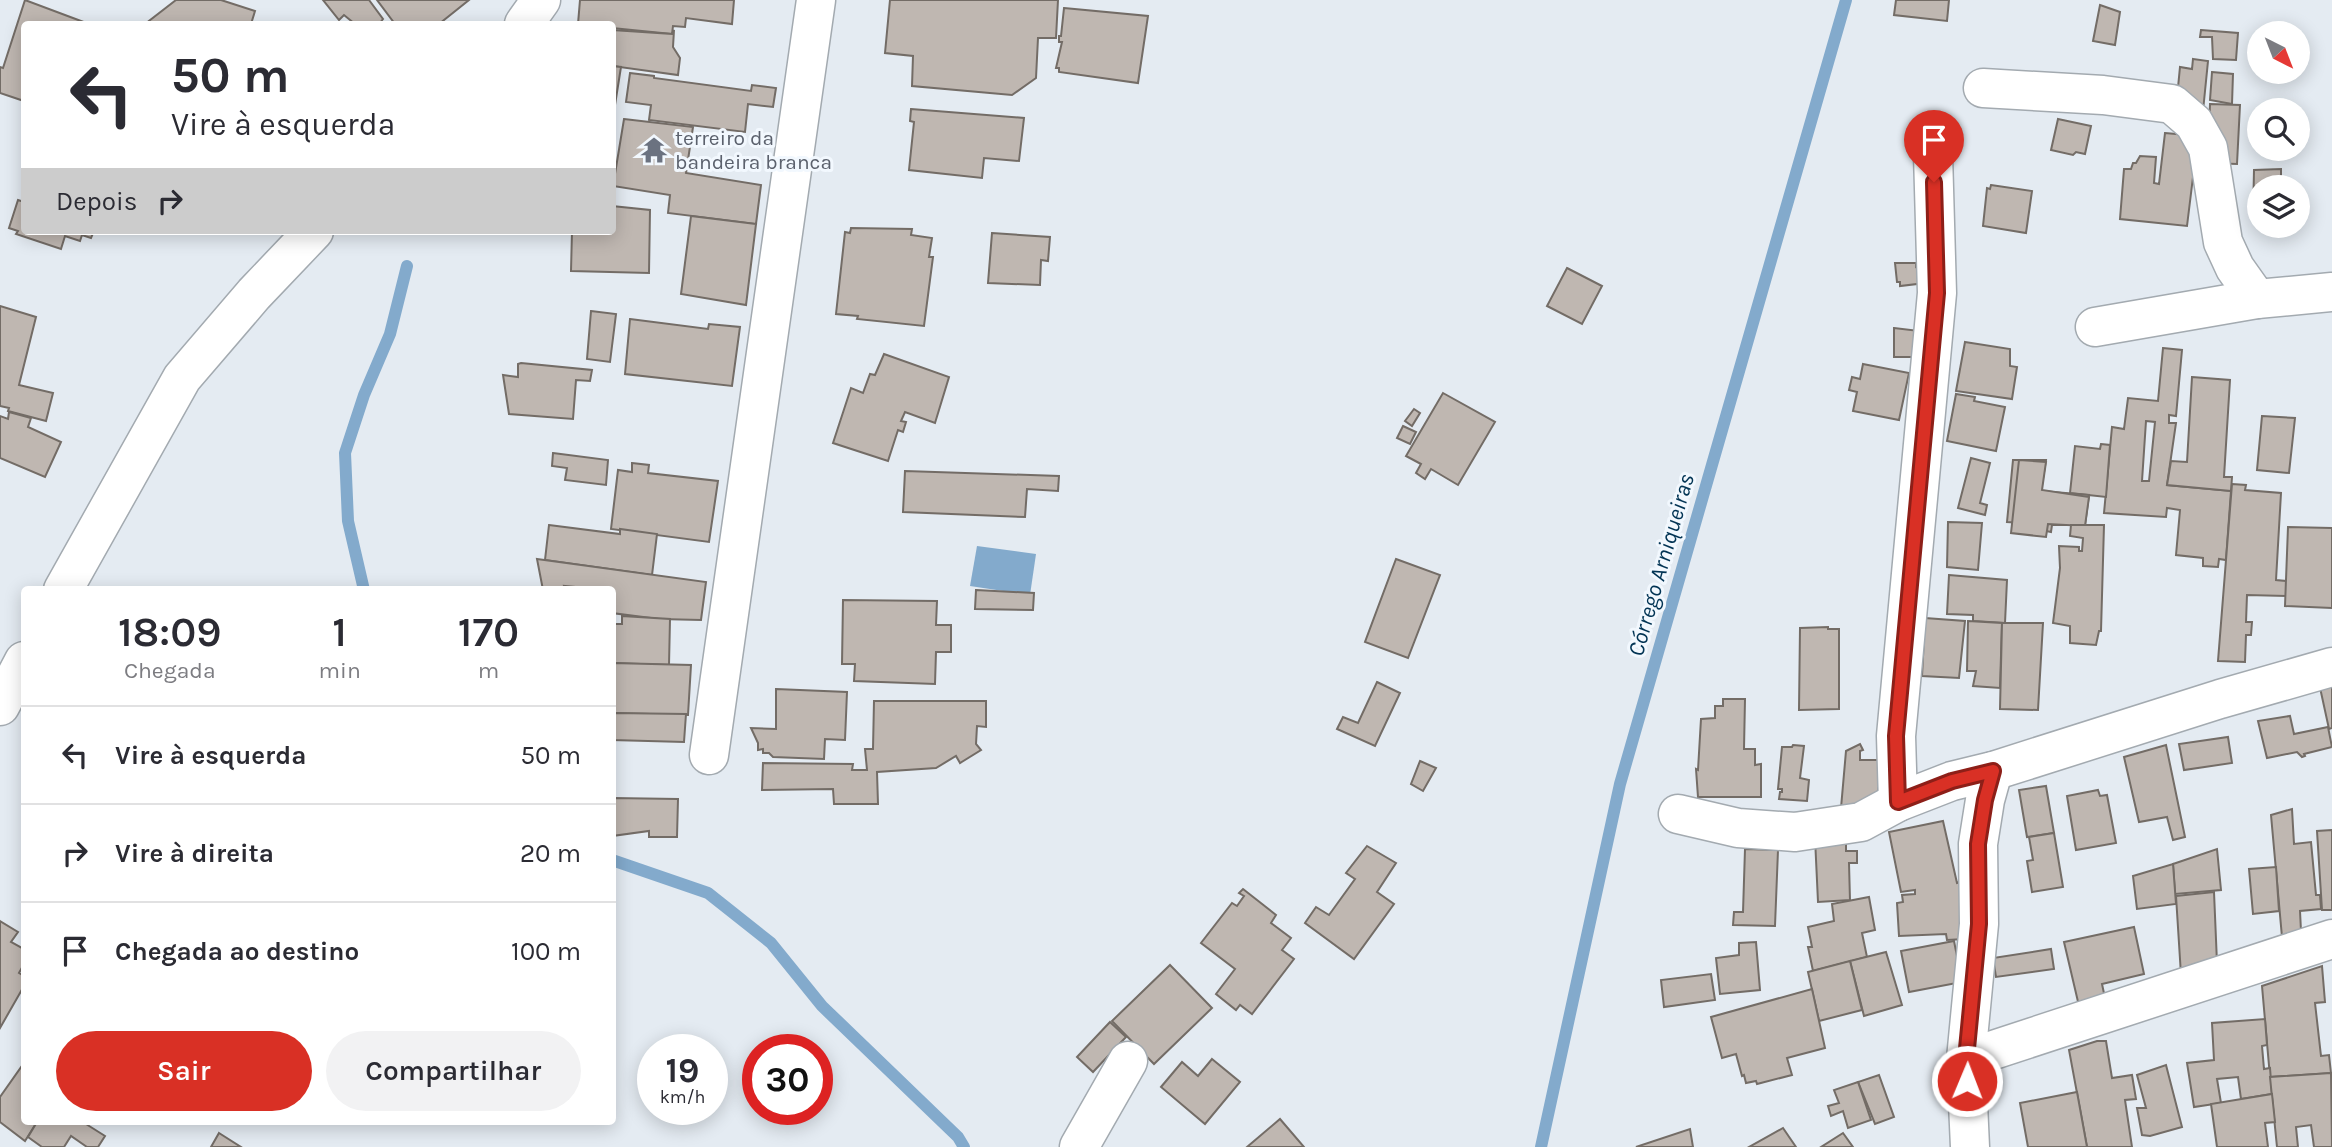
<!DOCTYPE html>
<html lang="pt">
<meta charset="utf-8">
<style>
:root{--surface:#fff;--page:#f2f2f3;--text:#2b2b33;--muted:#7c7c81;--line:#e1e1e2;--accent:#d93025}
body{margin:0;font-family:Karla,sans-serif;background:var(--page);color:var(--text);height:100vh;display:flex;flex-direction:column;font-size:26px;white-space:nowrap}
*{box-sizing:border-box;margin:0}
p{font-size:23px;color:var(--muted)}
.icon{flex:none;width:38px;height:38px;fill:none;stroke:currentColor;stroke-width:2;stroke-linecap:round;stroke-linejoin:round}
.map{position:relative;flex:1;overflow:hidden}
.side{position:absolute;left:21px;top:586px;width:595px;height:539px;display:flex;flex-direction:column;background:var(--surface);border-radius:7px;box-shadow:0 4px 18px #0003}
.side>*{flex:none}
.top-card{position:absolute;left:21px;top:21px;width:595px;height:214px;border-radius:7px;box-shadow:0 4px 18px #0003;background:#fff;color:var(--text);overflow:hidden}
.needle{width:46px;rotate:138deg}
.controls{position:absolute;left:2247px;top:21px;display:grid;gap:14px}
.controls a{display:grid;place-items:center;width:63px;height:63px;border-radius:50%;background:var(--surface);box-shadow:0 4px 18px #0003;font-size:35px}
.speed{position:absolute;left:637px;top:1034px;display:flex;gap:14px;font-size:35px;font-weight:700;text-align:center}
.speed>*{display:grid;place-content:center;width:91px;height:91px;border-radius:50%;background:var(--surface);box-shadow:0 4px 18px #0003;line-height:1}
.speed small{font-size:18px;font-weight:400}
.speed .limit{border:10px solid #d22;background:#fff;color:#111}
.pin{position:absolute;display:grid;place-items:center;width:60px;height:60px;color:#fff;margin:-72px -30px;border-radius:50% 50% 50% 0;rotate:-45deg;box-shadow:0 0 7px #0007}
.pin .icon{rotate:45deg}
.me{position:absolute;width:77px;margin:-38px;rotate:1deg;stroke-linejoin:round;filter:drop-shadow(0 0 5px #0008)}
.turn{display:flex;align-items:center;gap:24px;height:147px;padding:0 35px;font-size:32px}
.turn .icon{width:91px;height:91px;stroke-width:2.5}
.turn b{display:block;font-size:49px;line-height:60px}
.then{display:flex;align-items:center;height:66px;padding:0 35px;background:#0003;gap:14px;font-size:26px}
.eta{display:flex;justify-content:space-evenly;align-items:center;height:119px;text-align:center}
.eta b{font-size:42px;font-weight:600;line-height:49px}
.cta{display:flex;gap:14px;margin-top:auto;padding:14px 35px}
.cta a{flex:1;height:80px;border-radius:42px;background:var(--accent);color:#fff;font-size:28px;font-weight:600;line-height:80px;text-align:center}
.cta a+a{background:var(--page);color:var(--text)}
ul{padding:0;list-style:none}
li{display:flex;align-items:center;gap:21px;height:98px;padding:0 35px;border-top:2px solid var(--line)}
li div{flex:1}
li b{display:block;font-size:26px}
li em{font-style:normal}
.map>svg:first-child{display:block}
.water{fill:#83aacc}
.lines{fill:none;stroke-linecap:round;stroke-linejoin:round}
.stream{stroke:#83aacc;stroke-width:12}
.building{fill:#bfb7b1;stroke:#736c66;stroke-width:2;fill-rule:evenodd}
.minor-casing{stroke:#a3aab0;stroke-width:41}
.minor{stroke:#fff;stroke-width:38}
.route-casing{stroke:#8d1f18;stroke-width:18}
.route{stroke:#d93025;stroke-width:12}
.labels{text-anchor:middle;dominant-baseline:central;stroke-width:6;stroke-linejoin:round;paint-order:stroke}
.worship-label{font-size:21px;fill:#5b616d;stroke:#f2f8fe;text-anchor:start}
.water-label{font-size:23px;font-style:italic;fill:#023454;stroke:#f2f8fe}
</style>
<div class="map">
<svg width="2332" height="1147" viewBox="0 0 2332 1147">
<rect width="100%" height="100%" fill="#e4ebf2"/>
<polygon class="water" points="977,546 1036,554 1030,595 970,586"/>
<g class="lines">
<g class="stream">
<polyline points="364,590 348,521 345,453 364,395 390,334 407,266"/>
<polyline points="612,860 708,893 771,943 822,1006 958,1137 964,1147"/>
<polyline points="1541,1147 1620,784 1846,0"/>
</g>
</g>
<g class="building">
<polygon points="25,0 89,24 24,24 24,101 0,93 0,67 3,68"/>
<polygon points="176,0 221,0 255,11 251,24 145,24"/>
<polygon points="323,0 369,0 383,19 379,24 355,24 344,15 339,20"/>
<polygon points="377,0 469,0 439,24 395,24"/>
<polygon points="580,0 734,0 732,24 686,18 685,27 673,26 672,34 612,28 612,24 578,24"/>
<polygon points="890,0 1058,0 1056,38 1038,38 1036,78 1012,95 912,86 913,56 885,53"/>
<polygon points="1896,0 1949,0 1947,21 1894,15"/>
<polygon points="2100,5 2120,12 2115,45 2093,41"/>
<polygon points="1064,8 1148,16 1138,83 1059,72 1059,68 1056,68 1062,42 1059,42 1059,36 1061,36"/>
<polygon points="612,30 672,34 674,30 673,47 680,58 678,75 612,66"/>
<polygon points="2201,30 2238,33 2236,60 2213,59 2212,37 2200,37"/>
<polygon points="2193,59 2208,61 2203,111 2176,108 2180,67 2192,69"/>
<polygon points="612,66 621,67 615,105 612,105"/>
<polygon points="2212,72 2233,74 2232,104 2210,100"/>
<polygon points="630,73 654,76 654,78 751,91 752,85 776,88 773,107 748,104 745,132 649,120 651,105 626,102"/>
<polygon points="2210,104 2240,105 2237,164 2208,163"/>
<polygon points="911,109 1024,118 1019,161 984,158 982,178 909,170 914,122 910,121"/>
<polygon points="624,119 693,127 686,173 761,185 756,224 668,213 670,195 613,186"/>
<polygon points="2058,119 2091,126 2085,154 2076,152 2073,155 2051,150"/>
<polygon points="2165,133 2198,136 2187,226 2120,219 2124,169 2131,169 2133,163 2136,163 2140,156 2156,157 2154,183 2159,184"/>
<polygon points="2281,169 2281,187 2259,187 2259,221 2258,218 2253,218 2254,170"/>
<polygon points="1991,185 2032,191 2026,233 1983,226 1987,188 1990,189"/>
<polygon points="18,200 24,202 24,231 94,231 91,238 82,235 80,241 65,236 61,249 16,234 18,231 9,228"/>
<polygon points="612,206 650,210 649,273 571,271 572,231 612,231"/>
<polygon points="691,216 756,224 746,305 681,294"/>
<polygon points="851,228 912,229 911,235 932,238 929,257 933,257 924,326 857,319 858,316 836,314 845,232 850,233"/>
<polygon points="992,233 1050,237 1048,261 1041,260 1040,285 988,283"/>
<polygon points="1895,263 1916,263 1916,267 1924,266 1925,283 1900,286 1900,282 1897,282"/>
<polygon points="1567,268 1602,286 1582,324 1547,306"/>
<polygon points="0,306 36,317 19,385 53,393 46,421 8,411 9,408 0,406"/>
<polygon points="591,311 616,314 610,362 587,359"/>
<polygon points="630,319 708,329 709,324 740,327 732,386 625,374"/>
<polygon points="1894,328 1928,332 1924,357 1894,357"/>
<polygon points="1965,342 2010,349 2010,366 2017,367 2012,399 1956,391"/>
<path d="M2163,348L2182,350L2176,416L2169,415V423H2176L2167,485L2231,491L2226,560L2219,559L2218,567L2203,566V558L2176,555L2180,510L2167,508L2166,517L2104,513L2112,427L2124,429L2128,398L2158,401ZM2146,421L2155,422L2149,481H2142Z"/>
<polygon points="884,354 949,377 935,423 905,412 901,421 906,422 903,432 898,430 888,461 833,443 851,388 863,393 870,374 875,375"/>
<polygon points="521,363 592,370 590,381 576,380 573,419 509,414 503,375 518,377 518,364"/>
<polygon points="1863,364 1909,373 1899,420 1853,411 1857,392 1849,390 1852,377 1860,379"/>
<polygon points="2192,377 2230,380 2224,477 2232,477 2231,491 2167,485 2171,461 2187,462"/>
<polygon points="1443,393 1495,422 1458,485 1431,469 1425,479 1416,473 1421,464 1406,456"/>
<polygon points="1956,394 1975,397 1974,401 2005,407 1996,451 1947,441"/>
<polygon points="1414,409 1420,413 1412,426 1405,421"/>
<polygon points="9,412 31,418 28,427 61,442 45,477 0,458 0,416 8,419"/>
<polygon points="2262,416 2295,418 2289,473 2257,470"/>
<polygon points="1403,426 1416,432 1410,444 1397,438"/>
<polygon points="2101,444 2110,445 2106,497 2070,493 2075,446 2100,449"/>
<polygon points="553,453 608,460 606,485 565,480 567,468 552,466"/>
<polygon points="1971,458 1990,463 1980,503 1987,505 1985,515 1958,508"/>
<polygon points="2013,460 2046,460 2041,491 2089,495 2085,525 2052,525 2051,532 2037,529 2038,524 2035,523 2035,527 2024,525 2024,523 2007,522"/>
<polygon points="2019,460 2046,462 2042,490 2089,497 2085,526 2048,524 2046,537 2011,533"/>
<polygon points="632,463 649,465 648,473 718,481 709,542 611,529 618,470 632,472"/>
<polygon points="905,471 1059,476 1058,491 1027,489 1025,517 903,512"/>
<polygon points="2232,484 2246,485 2245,490 2281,493 2276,580 2286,581 2286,596 2247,595 2246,622 2252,622 2251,635 2246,635 2245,662 2218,661"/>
<polygon points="1948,522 1982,523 1978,570 1947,567"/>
<polygon points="549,525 620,534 620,529 657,534 652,575 545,560"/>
<polygon points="2071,525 2104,525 2101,631 2099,631 2096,645 2070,643 2070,626 2053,623 2060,568 2059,546 2079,547 2079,551 2082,551 2083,538 2070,536"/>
<polygon points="2288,527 2332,528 2332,608 2285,606"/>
<polygon points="537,559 706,582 701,620 659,619 612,613 612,590 585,590 585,588 564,586 565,590 543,590"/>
<polygon points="1396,559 1440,575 1408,658 1365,642"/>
<polygon points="1949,575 2007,580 2005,623 1973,621 1973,615 1947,614"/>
<polygon points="976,590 1034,593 1033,610 975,609"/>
<polygon points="843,600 937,601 936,625 951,625 951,652 936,652 935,684 854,681 855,664 842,664"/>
<polygon points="622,616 670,619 669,665 612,663 612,624 622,624"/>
<polygon points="1925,618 1965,621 1959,678 1922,676"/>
<polygon points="1968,621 2002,623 2000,688 1973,686 1976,671 1967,671"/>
<polygon points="2002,623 2043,623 2038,710 2000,709"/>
<polygon points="1828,627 1828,629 1839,629 1839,709 1799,710 1800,628"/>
<polygon points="612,663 691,665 688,715 612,713"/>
<polygon points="2332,680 2332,728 2329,729 2319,683"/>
<polygon points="1377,682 1400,693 1375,746 1337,729 1343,717 1358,723"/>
<polygon points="776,689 847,692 845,740 825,739 824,759 773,757 769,753 763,753 763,749 758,750 758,743 751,728 776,729"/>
<polygon points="1723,699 1745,699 1744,749 1755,749 1755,765 1761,764 1761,797 1698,797 1696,769 1698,770 1701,719 1715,718 1715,706 1723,706"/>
<polygon points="874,701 986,701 986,727 977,726 976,744 981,750 960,763 956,756 936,768 877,772 878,804 834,804 833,789 762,790 763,763 853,764 852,770 867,770 865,749 873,749"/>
<polygon points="612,713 686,714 684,742 612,740"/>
<polygon points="2290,716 2294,734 2328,727 2332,747 2304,754 2305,756 2302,757 2297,752 2267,758 2258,721"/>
<polygon points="2228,737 2232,763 2184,770 2179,744"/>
<polygon points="1860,744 1863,750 1860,751 1860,760 1880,760 1877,805 1841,808 1846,751"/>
<polygon points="1793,745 1804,746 1800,778 1809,780 1807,801 1779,799 1780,792 1782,792 1782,789 1778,789 1782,747 1792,747"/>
<polygon points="2166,745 2185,837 2173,840 2167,817 2139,822 2124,757"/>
<polygon points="1420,761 1436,768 1423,791 1411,784"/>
<polygon points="2046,786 2054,833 2027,837 2019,790"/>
<polygon points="2098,790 2100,796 2107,795 2116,843 2076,850 2067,796"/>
<polygon points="612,798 678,799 677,837 649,837 649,831 612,836"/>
<polygon points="2292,809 2294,844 2311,842 2316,895 2320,895 2321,909 2300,911 2301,931 2282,937 2271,815"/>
<polygon points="1943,821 1957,883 1961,882 1965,939 1947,940 1946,934 1899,936 1897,903 1903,902 1902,895 1915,894 1915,890 1901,892 1889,832"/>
<polygon points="2332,830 2332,910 2322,910 2317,831"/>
<polygon points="2054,833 2063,887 2032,892 2027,861 2033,860 2029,837"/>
<polygon points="1846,836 1846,851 1857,851 1857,863 1849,863 1850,900 1818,902 1815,838"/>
<polygon points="1367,846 1396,863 1377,892 1394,904 1354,959 1305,923 1316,907 1329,915 1355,879 1346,873"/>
<polygon points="1745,849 1778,850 1775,926 1733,925 1734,912 1743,912"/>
<polygon points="2217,849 2221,890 2175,894 2173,864"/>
<polygon points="2173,864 2176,904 2137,909 2133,876"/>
<polygon points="2276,867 2279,911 2253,914 2249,869"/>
<polygon points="1243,889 1276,915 1271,923 1291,938 1282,950 1294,959 1252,1014 1240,1005 1236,1010 1216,994 1235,969 1201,943 1232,903 1237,906 1244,896 1239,893"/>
<polygon points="2214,892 2217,963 2181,975 2176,896"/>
<polygon points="1869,897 1875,930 1862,933 1867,957 1813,971 1808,947 1812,947 1808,927 1834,921 1832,904"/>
<polygon points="0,921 18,932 11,942 24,949 24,964 19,973 24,976 24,986 0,1028"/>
<polygon points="2134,927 2144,974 2102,984 2105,998 2079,1006 2064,942"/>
<polygon points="1954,941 1962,982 1909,992 1901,951"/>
<polygon points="1756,942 1760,990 1720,994 1716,958 1739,955 1739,943"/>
<polygon points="2051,949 2054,969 1996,977 1993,958"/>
<polygon points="1886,952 1902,1005 1864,1016 1850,961"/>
<polygon points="1850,961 1862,1010 1819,1021 1808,972"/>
<polygon points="1170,965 1212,1008 1154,1064 1112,1021"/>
<polygon points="2322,966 2325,1002 2315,1003 2321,1056 2329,1055 2331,1073 2270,1077 2262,986"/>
<polygon points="1711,974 1715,1000 1664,1007 1661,980"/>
<polygon points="1812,989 1825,1048 1787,1058 1792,1075 1757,1084 1756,1081 1746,1083 1744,1075 1742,1076 1736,1054 1722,1058 1711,1017"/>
<polygon points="2265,1019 2267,1045 2262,1046 2264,1069 2270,1068 2272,1094 2241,1099 2238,1077 2217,1079 2221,1103 2194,1107 2187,1063 2214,1060 2212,1023"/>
<polygon points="1110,1022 1126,1037 1093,1072 1077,1057"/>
<polygon points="2097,1041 2106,1041 2112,1078 2132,1075 2136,1099 2125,1100 2132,1147 2087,1147 2069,1050"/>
<polygon points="1212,1059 1240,1082 1205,1124 1161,1087 1182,1062 1198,1076"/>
<polygon points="24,1063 24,1122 37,1122 25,1141 0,1122 0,1097"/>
<polygon points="2166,1065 2182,1127 2150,1136 2142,1135 2137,1108 2146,1108 2137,1075"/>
<polygon points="2331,1073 2332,1147 2314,1147 2311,1125 2296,1127 2298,1147 2277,1147 2270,1077"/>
<polygon points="1879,1075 1894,1117 1875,1124 1858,1082"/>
<polygon points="1858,1082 1871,1120 1848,1128 1843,1111 1831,1116 1828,1106 1839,1103 1834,1090"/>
<polygon points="2077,1092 2087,1147 2028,1147 2020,1103"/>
<polygon points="2272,1094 2275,1122 2265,1123 2268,1147 2217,1147 2211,1104"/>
<polygon points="1280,1119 1304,1147 1247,1147"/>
<polygon points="37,1122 87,1122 86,1124 105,1136 98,1147 87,1147 71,1136 64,1147 42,1147 28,1137"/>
<polygon points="1783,1128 1796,1147 1749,1147"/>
<polygon points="1690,1129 1693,1147 1636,1147"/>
<polygon points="219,1133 241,1147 211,1147"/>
<polygon points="1843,1133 1853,1147 1821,1147"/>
</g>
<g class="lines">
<g class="minor-casing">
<g id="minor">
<polyline points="524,24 541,0"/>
<polyline points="1983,88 2103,95 2172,104 2194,123 2208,148 2223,242 2235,268 2257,299"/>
<polyline points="2095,327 2257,299 2332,292"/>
<polyline points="63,590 182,378 254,294 314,231"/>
<polyline points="0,706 24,661"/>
<polyline points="709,755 816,0"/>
<polyline points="1898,802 1896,736 1937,293 1933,154"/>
<polyline points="1678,814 1738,828 1795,832 1861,822 1898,802 1952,781 1993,771 2220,699 2332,667"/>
<polyline points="1966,1059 2332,939"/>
<polyline points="1079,1147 1128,1061"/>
<polyline points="1970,1147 1966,1059 1979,924 1978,844 1985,800 1993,771"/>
</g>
</g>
<use href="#minor" class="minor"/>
</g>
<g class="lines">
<g class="route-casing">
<polyline id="route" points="1934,182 1937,293 1896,736 1898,802 1952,781 1993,771 1985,800 1978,844 1979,924 1966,1059 1967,1081"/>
</g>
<use href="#route" class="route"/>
</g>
<defs>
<g id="temple-bare" transform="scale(2.1)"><path d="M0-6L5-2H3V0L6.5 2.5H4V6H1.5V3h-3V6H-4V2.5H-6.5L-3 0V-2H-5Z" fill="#6b7280" stroke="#f2f8fe" stroke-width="2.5" paint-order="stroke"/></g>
</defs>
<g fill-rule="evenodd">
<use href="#temple-bare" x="654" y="150"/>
</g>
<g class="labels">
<g class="worship-label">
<text x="675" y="138">terreiro da<tspan x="675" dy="24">bandeira branca</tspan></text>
</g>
<g class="water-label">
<text transform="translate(1661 565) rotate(-74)">Córrego Arniqueiras</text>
</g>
</g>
</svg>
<div class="controls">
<a><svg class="needle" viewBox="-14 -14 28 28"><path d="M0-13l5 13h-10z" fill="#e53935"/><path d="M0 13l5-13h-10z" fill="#7c7c81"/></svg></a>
<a><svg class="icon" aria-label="search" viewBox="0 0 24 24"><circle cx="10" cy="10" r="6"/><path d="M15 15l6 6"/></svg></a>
<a><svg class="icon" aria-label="layers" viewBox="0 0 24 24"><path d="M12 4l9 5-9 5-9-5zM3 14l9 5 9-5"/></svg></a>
</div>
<div class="speed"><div>19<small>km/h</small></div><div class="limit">30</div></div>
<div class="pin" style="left:1934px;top:182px;background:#d93025"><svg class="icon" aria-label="arrive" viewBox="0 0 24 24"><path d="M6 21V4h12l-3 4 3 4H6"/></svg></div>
<svg class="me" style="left:1967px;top:1081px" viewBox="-20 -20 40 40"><circle r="17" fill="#d93025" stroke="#fff" stroke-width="3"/><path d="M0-11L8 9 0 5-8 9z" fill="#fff"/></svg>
<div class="top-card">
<div class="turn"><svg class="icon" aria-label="left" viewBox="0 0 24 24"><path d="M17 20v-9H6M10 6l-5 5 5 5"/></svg><div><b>50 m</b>Vire à esquerda</div></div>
<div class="then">Depois<svg class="icon" aria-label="right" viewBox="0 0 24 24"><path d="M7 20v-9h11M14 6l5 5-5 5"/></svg></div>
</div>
<section class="side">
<div class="eta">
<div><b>18:09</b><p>Chegada</p></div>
<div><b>1</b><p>min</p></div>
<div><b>170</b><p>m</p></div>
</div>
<ul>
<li><svg class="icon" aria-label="left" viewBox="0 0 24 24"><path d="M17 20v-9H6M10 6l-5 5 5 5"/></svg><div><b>Vire à esquerda</b></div><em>50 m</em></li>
<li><svg class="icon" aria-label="right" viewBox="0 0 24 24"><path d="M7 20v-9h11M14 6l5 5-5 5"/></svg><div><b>Vire à direita</b></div><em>20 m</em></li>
<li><svg class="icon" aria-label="arrive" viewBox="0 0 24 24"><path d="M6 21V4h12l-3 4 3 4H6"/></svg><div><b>Chegada ao destino</b></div><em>100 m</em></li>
</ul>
<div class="cta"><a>Sair</a><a>Compartilhar</a></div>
</section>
</div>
